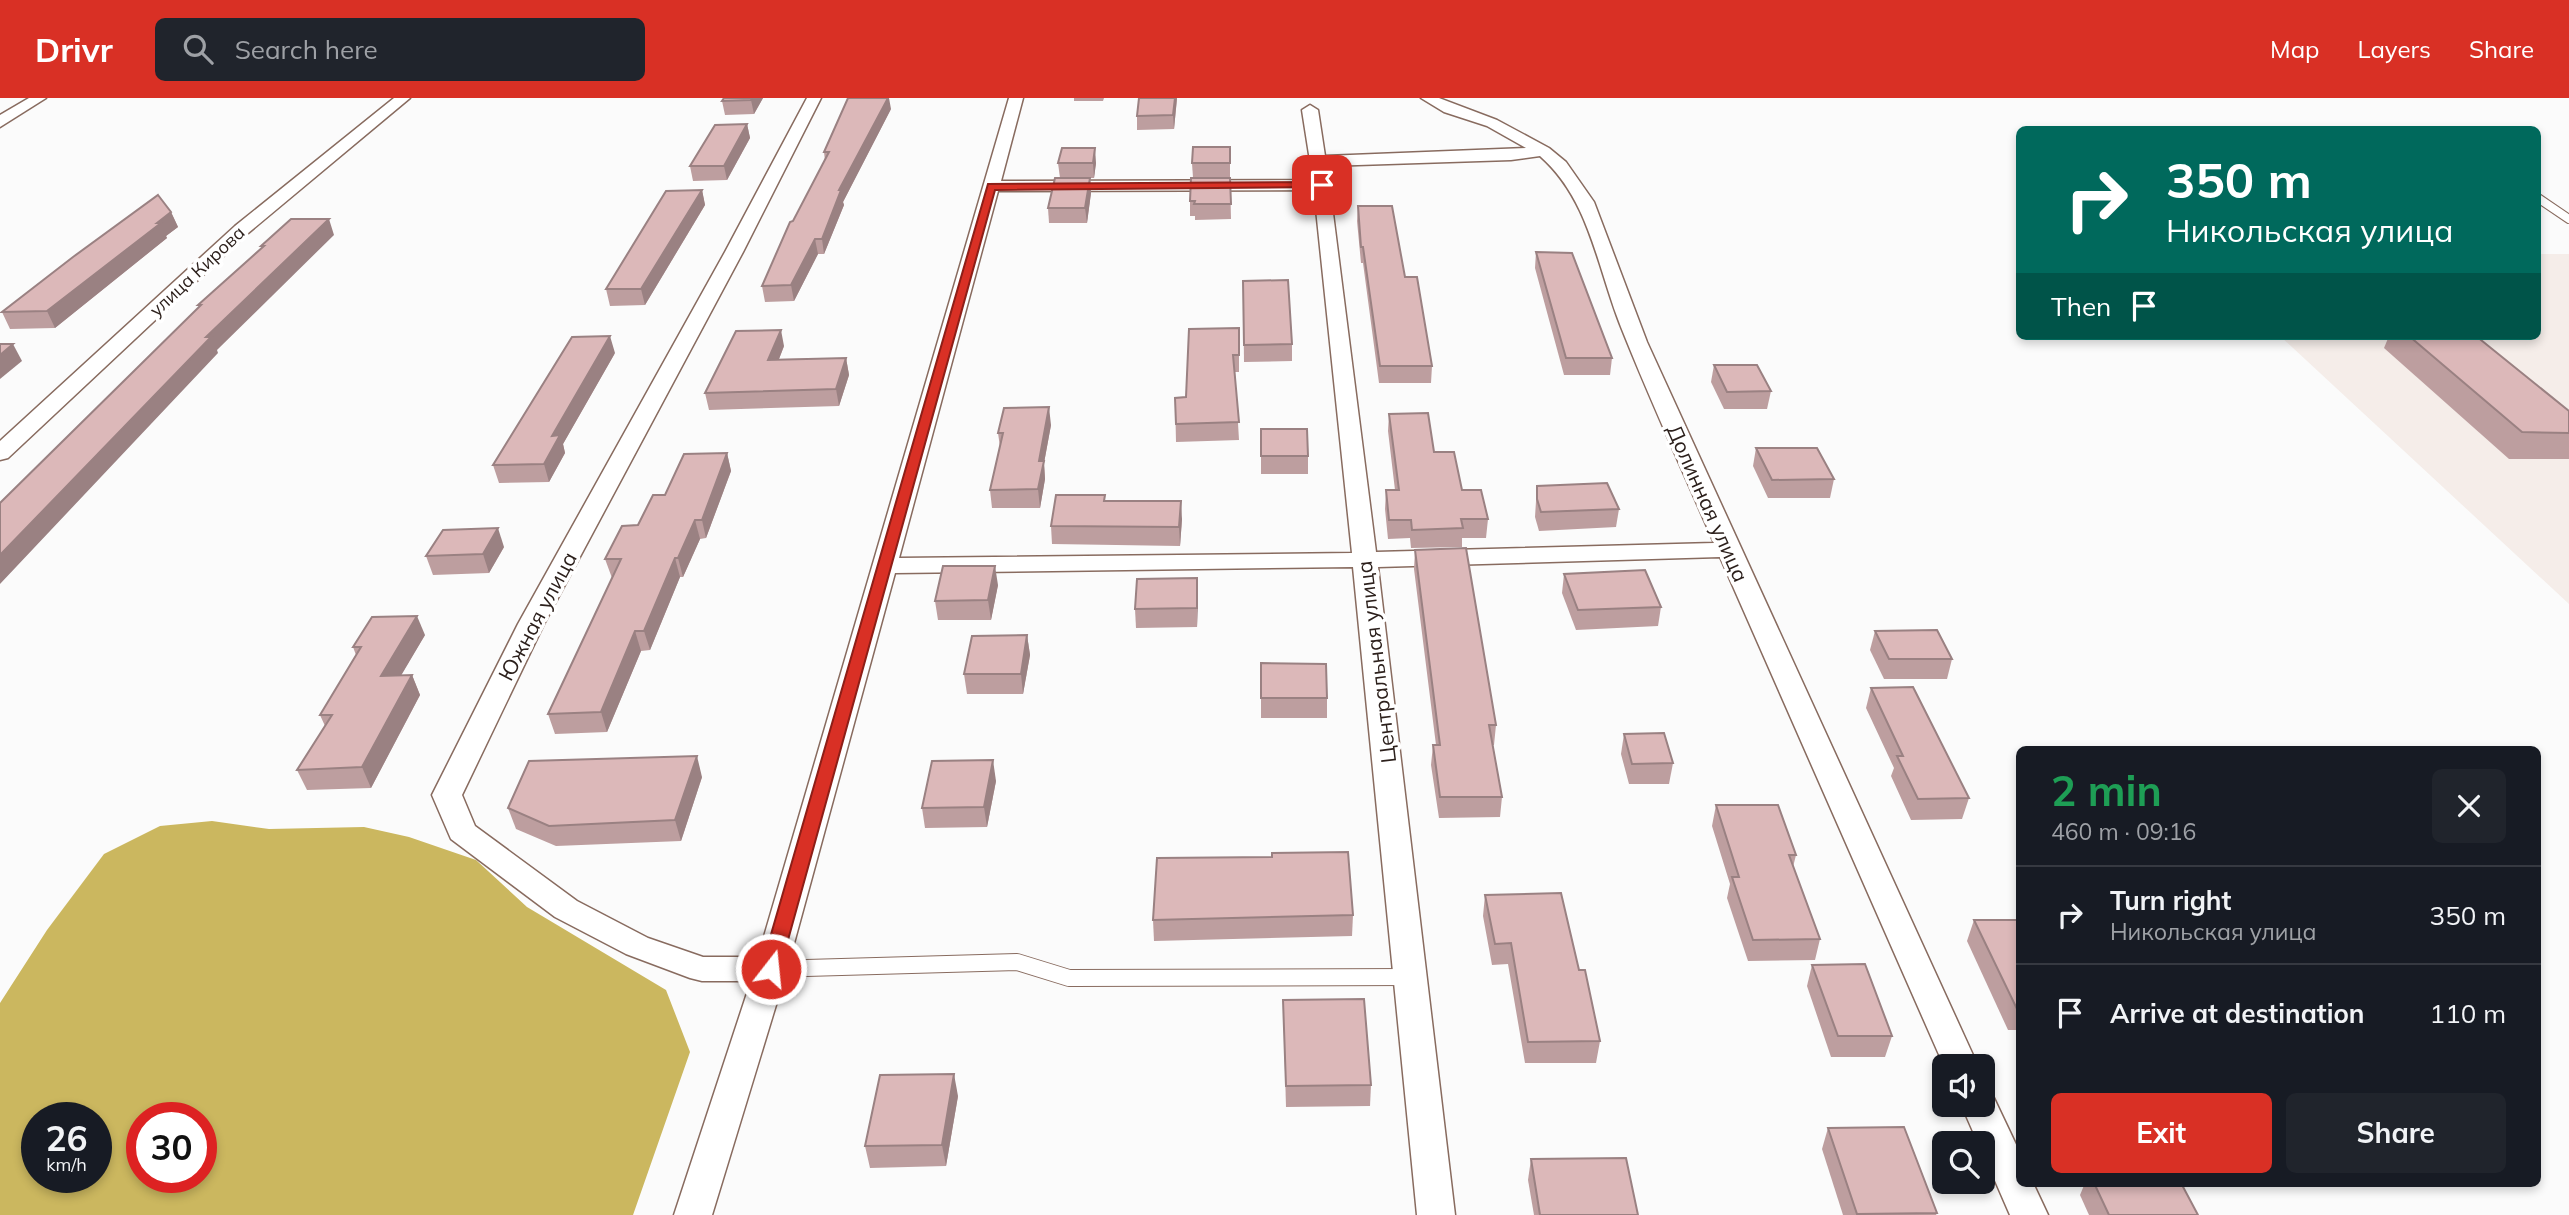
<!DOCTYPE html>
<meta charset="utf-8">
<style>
:root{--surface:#171b24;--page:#20242c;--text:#f1f3f6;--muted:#9ea1a6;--line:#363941;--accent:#d93025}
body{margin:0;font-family:Mulish,sans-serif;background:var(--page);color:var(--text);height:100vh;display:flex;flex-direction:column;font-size:26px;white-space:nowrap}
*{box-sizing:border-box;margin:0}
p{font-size:23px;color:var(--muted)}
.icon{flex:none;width:38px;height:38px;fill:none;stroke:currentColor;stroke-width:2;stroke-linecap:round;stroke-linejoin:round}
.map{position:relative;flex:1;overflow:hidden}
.drawer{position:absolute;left:2016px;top:648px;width:525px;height:441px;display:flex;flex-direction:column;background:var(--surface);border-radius:10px;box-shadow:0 4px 10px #0003}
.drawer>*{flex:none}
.hud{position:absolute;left:2016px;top:28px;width:525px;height:214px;border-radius:10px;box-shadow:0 4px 10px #0003;background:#00695c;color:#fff;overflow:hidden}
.tools{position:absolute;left:1932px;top:956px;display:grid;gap:14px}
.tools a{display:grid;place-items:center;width:63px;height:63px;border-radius:10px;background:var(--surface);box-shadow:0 4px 10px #0003;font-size:35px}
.speed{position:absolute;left:21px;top:1004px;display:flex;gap:14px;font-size:35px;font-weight:700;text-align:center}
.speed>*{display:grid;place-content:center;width:91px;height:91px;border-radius:50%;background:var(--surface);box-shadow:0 4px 10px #0003;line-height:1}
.speed small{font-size:18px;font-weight:400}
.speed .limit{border:10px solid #d22;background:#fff;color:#111}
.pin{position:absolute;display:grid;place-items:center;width:60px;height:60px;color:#fff;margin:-30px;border-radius:14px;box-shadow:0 4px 10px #0006}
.me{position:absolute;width:77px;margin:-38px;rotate:16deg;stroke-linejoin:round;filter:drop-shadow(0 0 5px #0008)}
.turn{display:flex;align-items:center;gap:24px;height:147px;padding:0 35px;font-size:32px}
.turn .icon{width:91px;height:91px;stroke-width:2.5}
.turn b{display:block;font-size:49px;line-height:60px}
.then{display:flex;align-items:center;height:66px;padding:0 35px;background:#0003;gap:14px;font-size:26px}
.round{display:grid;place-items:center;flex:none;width:74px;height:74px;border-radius:10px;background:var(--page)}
.head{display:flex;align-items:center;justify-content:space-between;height:119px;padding:0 35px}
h1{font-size:42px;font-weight:700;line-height:52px;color:#1e9e55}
.action{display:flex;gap:14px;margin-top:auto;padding:14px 35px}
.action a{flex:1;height:80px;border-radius:10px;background:var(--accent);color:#fff;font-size:28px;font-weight:700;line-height:80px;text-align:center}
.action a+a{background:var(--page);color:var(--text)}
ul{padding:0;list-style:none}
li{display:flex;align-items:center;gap:21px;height:98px;padding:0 35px;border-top:2px solid var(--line)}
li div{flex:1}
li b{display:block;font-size:26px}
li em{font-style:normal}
header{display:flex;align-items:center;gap:42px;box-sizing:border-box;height:98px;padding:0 35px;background:var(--accent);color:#fff}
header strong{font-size:33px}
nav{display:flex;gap:38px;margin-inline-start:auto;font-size:24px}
.search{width:490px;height:63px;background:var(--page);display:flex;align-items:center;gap:18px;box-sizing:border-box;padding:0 24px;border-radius:10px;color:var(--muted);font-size:26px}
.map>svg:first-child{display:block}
.built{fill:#f5ede9}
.forest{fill:#cbb75f;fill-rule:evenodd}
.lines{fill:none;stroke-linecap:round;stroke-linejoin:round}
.service-far1-casing{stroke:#886b5f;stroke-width:10}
.service-casing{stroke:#886b5f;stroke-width:18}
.minor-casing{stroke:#886b5f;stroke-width:3}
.service-far1{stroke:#fff;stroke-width:8}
.service{stroke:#fff;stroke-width:16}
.minor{fill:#fff;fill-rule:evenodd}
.wall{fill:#bd9e9f}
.shaded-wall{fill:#9a8182}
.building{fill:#dcb8b9;stroke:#9a8182;stroke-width:2}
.route{fill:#d93025;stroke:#8d1f18;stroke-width:2}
.labels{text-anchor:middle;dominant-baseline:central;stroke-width:7;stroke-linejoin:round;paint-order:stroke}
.far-street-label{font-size:18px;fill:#2c201c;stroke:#fff}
.street-label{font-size:21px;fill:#2c201c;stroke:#fff}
</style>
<header>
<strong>Drivr</strong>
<div class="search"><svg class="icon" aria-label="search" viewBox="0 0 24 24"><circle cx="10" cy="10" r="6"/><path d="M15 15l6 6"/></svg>Search here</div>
<nav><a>Map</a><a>Layers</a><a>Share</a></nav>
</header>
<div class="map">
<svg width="2569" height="1117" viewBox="0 0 2569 1117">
<rect width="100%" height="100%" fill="#fbfbfb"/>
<polygon class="built" points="2538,156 2569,156 2569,506 2280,238 2538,238"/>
<path class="forest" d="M212,723L269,731L364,729L409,739L476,762L527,809L666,892L690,954L633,1117H0V905L47,832L104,756L160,728ZM37,1020H96V1080H37ZM142,1020H201V1080H142Z"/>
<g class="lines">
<g class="service-far1-casing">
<polyline id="service-far1" points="2538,100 2569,121"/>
</g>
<g class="service-casing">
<polyline id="service" points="771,871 1017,864 1069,880 1409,879"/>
</g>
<g class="minor-casing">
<g id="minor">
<polygon points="29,0 46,0 0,29 0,17"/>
<polygon points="394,0 410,0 247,136 8,360 0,362 0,343 235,128"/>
<path d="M807,0H821L743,154L544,526L462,697L475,728L577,803L648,840L703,859H758L1009,0H1023L1001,83L1313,82L1302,12L1310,7L1318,12L1325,58L1526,50L1487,28L1444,14L1421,0H1439L1497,22L1549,50L1566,64L1594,104L1647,244L1978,968H1944L1720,459L1378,469L1455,1117H1417L1353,469L895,475L787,871L712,1117H674L751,883H702L690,880L626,856L555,819L451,741L432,697L518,526L725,154ZM1540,58C1590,102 1597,169 1621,229C1650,302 1683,373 1714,445L1376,454L1327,68L1511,62ZM1314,92L1352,455L899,460L998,93Z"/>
<polygon points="1983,993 1992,996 2020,1055 2020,1085 2033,1085 2048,1117 2010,1117 1983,1055 1983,1045 1978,1045 1961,1006 1983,1006"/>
</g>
</g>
<use href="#service-far1" class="service-far1"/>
<use href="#service" class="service"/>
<use href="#minor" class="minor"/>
</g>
<g class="wall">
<polygon points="763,0 754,16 725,17 722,3"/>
<polygon points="1074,0 1104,0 1103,3 1074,3"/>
<polygon points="1177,0 1174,31 1137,32 1137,18"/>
<polygon points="891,11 843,104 844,107 824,156 818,156 794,203 765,204 762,188 793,123 825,63 824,54"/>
<polygon points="747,26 750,40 727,82 693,83 690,68"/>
<polygon points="1230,49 1230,80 1193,80 1192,65"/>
<polygon points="1058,65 1096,65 1094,80 1060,80"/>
<polygon points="1090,80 1091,95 1087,125 1049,125 1048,110"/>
<polygon points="1230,80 1231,121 1195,122 1195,118 1190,118 1190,103"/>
<polygon points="702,92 705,107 645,207 610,208 606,191"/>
<polygon points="1358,108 1405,179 1432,268 1431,285 1379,285 1363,165 1361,165 1357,123"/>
<polygon points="171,114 178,129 166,138 167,140 55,230 10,231 2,214"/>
<polygon points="1536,154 1612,260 1610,277 1564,277 1535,170"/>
<polygon points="1243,183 1292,246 1292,263 1244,264"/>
<polygon points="1239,230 1239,274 1235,274 1239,342 1176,344 1175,300 1186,299"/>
<polygon points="2389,238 2476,238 2569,313 2569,361 2509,361 2384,250"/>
<polygon points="784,248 779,261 846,260 849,277 839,308 709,312 705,295"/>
<polygon points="615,255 563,346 565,355 549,384 499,385 493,367"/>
<polygon points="1714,267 1771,293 1767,311 1724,311 1711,284"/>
<polygon points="1389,316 1434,354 1462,392 1488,421 1486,440 1462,440 1462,449 1411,450 1410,440 1388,441 1385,411 1386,392 1395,392 1388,333"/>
<polygon points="1051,327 1044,365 1045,381 1040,410 992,410 990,392 1000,349 998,335"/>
<polygon points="1261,331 1308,358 1308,376 1261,376"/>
<polygon points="1756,350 1834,381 1830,400 1768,400 1753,368"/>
<polygon points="727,355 731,373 706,440 700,441 683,479 680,479 650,552 641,553 607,634 555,636 548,616 612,480 605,461 665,397"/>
<polygon points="1537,388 1619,411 1616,429 1539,433 1535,419"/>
<polygon points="1105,397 1105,403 1182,421 1180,448 1052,446 1051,428"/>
<polygon points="504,449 489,475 433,477 426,458"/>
<polygon points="1415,452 1496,627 1494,647 1493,647 1502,699 1500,719 1439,720 1431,667 1433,647 1436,647 1414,471"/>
<polygon points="1564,476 1661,509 1658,528 1576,532 1562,495"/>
<polygon points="998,487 991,522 938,522 935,503"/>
<polygon points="1198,499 1197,529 1136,530 1135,511"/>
<polygon points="1875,533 1952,561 1947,581 1884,581 1870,552"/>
<polygon points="425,537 401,577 412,577 420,597 371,690 307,692 297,672 325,628 320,617 356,557 353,549"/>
<polygon points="1027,537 1030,557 1023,596 967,596 964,576"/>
<polygon points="1261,565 1327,600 1327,620 1261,620"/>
<polygon points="1871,590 1969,700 1962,721 1911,722 1891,678 1894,670 1866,610"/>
<polygon points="1624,636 1673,665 1669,686 1629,686 1621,656"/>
<polygon points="702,679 681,743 556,748 516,731 508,710"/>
<polygon points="996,683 987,729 925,730 922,710"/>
<polygon points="1716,707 1796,757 1793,769 1820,841 1815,862 1748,863 1727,800 1730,786 1712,728"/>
<polygon points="1485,797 1579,872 1600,943 1596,965 1525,965 1508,866 1492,867 1483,818"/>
<polygon points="1353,817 1352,838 1154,843 1153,822"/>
<polygon points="1974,822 2020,822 2020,932 2008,932 1967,843"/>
<polygon points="1812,867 1892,938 1885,959 1831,959 1807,888"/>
<polygon points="1283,902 1371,987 1370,1008 1286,1009"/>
<polygon points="958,998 946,1068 870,1070 865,1048"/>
<polygon points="1828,1030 1937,1115 1936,1117 1843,1117 1822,1051"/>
<polygon points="1531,1061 1638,1117 1534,1117 1528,1082"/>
<polygon points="2085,1085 2181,1085 2198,1117 2089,1117 2080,1097"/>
</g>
<g class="shaded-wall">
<polygon points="752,0 763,0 754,16 751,2"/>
<polygon points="883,0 889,0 891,11 843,104 844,107 824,156 822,141 839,92"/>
<polygon points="1175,0 1177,0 1174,31 1173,17"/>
<polygon points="747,26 750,40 727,82 724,68"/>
<polygon points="1095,50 1096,65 1094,80 1093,65"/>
<polygon points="1090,80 1091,95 1087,125 1085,110"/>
<polygon points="702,92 705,107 645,207 641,191"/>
<polygon points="171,114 178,129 166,138 167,140 55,230 47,213"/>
<polygon points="329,121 334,137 217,252 218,255 0,486 0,457 206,239"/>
<polygon points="815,141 818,156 794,203 791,187"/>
<polygon points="781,232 784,248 772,279 768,262"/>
<polygon points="610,238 615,255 563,346 565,355 549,384 544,366 552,338"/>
<polygon points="13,246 22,263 0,281 0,257"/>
<polygon points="846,260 849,277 839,308 836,291"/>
<polygon points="1049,309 1051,327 1044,365 1045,381 1040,410 1038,391 1039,363"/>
<polygon points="727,355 731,373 706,440 702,422"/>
<polygon points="1181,403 1182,421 1180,448 1179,429"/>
<polygon points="695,422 700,441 683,479 678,460"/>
<polygon points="498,430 504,449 489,475 483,456"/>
<polygon points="675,460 680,479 650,552 644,533"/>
<polygon points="995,468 998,487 991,522 988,502"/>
<polygon points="1197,480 1198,499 1197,529"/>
<polygon points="417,518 425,537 389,598 381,578"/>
<polygon points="635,533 641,553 607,634 601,614"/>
<polygon points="1027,537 1030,557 1023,596 1021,576"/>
<polygon points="412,577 420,597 371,690 362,669"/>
<polygon points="697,658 702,679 681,743 675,722"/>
<polygon points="993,662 996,683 987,729 984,709"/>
<polygon points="954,976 958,998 946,1068 942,1047"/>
</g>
<g class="building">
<polygon points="724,0 752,0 751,2 722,3"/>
<polygon points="848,0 888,0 839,92 841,92 822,141 815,141 791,187 762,188 790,124 793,123 829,54 824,54"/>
<polygon points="1139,0 1175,0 1173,17 1137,18"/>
<polygon points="747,26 724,68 690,68 715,27"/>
<polygon points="1193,49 1230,49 1230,65 1192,65"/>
<polygon points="1062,50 1095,50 1093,65 1058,65"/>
<polygon points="1055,80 1090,80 1085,110 1048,110"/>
<polygon points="1191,80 1230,80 1231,106 1194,106 1195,103 1190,103"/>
<polygon points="702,92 641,191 606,191 666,93"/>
<polygon points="158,97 171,114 157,125 161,125 47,213 2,214 73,159"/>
<polygon points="1358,108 1392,108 1405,179 1417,179 1432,268 1380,268 1363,149 1361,149"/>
<polygon points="291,121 329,121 206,239 211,239 0,457 0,405 201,207 198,207 264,148 261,148"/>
<polygon points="1536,154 1572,155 1612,260 1566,260"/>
<polygon points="1288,182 1292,246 1244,247 1243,183"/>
<polygon points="1239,230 1239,257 1233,257 1239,324 1176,326 1175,300 1186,299 1189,231"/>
<polygon points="781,232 768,262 846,260 836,291 705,295 736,233"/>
<polygon points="610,238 552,338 560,337 544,366 493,367 572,239"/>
<polygon points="2409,238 2476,238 2569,313 2569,335 2522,334"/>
<polygon points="0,246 13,246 0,257"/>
<polygon points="1714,267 1757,267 1771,293 1727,294"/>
<polygon points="1049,309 1039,363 1044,363 1038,391 990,392 1003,335 998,335 1004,310"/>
<polygon points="1428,315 1434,354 1454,354 1462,392 1481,392 1488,421 1461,421 1463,430 1412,432 1411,422 1389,422 1386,392 1399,392 1389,316"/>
<polygon points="1261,331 1307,331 1308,358 1261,358"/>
<polygon points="1756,350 1817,350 1834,381 1772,382"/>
<polygon points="727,355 702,422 695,422 678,460 675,460 644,533 635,533 601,614 548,616 621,461 605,461 622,428 638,427 653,397 665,397 684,356"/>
<polygon points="1607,385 1619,411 1541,414 1537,401 1537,388"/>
<polygon points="1056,397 1105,397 1104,403 1181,403 1179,429 1051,428"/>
<polygon points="498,430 483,456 426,458 443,432"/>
<polygon points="1466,450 1496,627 1489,627 1502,699 1440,699 1433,647 1440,647 1415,452"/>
<polygon points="943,468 995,468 988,502 935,503"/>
<polygon points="1645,472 1661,509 1578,512 1564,476"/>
<polygon points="1197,480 1197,510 1135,511 1137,481"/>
<polygon points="417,518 381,578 412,577 362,669 297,672 332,617 320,617 361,549 353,549 372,519"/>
<polygon points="1937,532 1952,561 1889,561 1875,533"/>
<polygon points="1027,537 1021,576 964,576 972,538"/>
<polygon points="1261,565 1326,566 1327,600 1261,600"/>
<polygon points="1913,589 1969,700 1918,701 1897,658 1903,658 1871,590"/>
<polygon points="1664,635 1673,665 1632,666 1624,636"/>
<polygon points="697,658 675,722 549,728 508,710 529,663"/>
<polygon points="993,662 984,709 922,710 932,663"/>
<polygon points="1716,707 1778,707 1796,757 1789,757 1820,841 1753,842 1732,779 1739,779"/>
<polygon points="1348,754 1353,817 1153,822 1157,760 1272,759 1272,755"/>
<polygon points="1561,795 1579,872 1585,872 1600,943 1528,944 1511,845 1495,846 1485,797"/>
<polygon points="1974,822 2020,822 2020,911 2017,911"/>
<polygon points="1865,866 1892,938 1838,938 1812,867"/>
<polygon points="1364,901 1371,987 1286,988 1283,902"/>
<polygon points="954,976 942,1047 865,1048 880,977"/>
<polygon points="1904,1029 1937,1115 1857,1116 1828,1030"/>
<polygon points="1626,1060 1638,1117 1540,1117 1531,1061"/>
<polygon points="2094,1085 2181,1085 2198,1117 2109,1117"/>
</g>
<polygon class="route" points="1322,84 1325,85 1325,89 995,92 780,871 778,876 771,878 764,876 761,871 988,86"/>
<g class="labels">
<g class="far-street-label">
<text transform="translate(197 173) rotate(-43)">улица Кирова</text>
</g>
<g class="street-label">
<text transform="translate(1708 405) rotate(66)">Долинная улица</text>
<text transform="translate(537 518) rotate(-62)">Южная улица</text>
<text transform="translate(1376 564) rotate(-97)">Центральная улица</text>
</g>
</g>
</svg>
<div class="tools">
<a><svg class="icon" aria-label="sound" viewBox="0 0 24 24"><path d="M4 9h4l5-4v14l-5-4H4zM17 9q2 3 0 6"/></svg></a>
<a><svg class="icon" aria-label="search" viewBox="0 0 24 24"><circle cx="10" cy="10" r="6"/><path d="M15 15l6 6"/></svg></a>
</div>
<div class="speed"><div>26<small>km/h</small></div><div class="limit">30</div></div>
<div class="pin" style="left:1322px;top:87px;background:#d93025"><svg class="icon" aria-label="arrive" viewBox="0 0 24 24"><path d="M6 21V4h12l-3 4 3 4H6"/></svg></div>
<svg class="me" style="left:771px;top:871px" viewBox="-20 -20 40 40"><circle r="17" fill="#d93025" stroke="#fff" stroke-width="3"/><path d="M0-11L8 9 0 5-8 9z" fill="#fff"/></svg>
<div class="hud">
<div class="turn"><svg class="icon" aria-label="right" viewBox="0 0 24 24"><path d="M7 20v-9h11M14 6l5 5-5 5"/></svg><div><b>350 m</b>Никольская улица</div></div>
<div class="then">Then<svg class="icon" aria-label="arrive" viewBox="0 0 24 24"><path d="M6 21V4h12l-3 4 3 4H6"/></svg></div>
</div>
<section class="drawer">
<div class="head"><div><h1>2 min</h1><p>460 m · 09:16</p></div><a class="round"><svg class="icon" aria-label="close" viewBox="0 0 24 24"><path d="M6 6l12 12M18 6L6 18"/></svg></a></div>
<ul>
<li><svg class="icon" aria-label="right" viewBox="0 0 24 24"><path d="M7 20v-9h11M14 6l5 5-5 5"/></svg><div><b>Turn right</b><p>Никольская улица</p></div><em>350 m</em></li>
<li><svg class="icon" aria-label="arrive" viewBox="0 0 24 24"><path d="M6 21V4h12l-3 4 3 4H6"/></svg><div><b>Arrive at destination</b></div><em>110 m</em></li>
</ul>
<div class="action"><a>Exit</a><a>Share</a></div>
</section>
</div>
